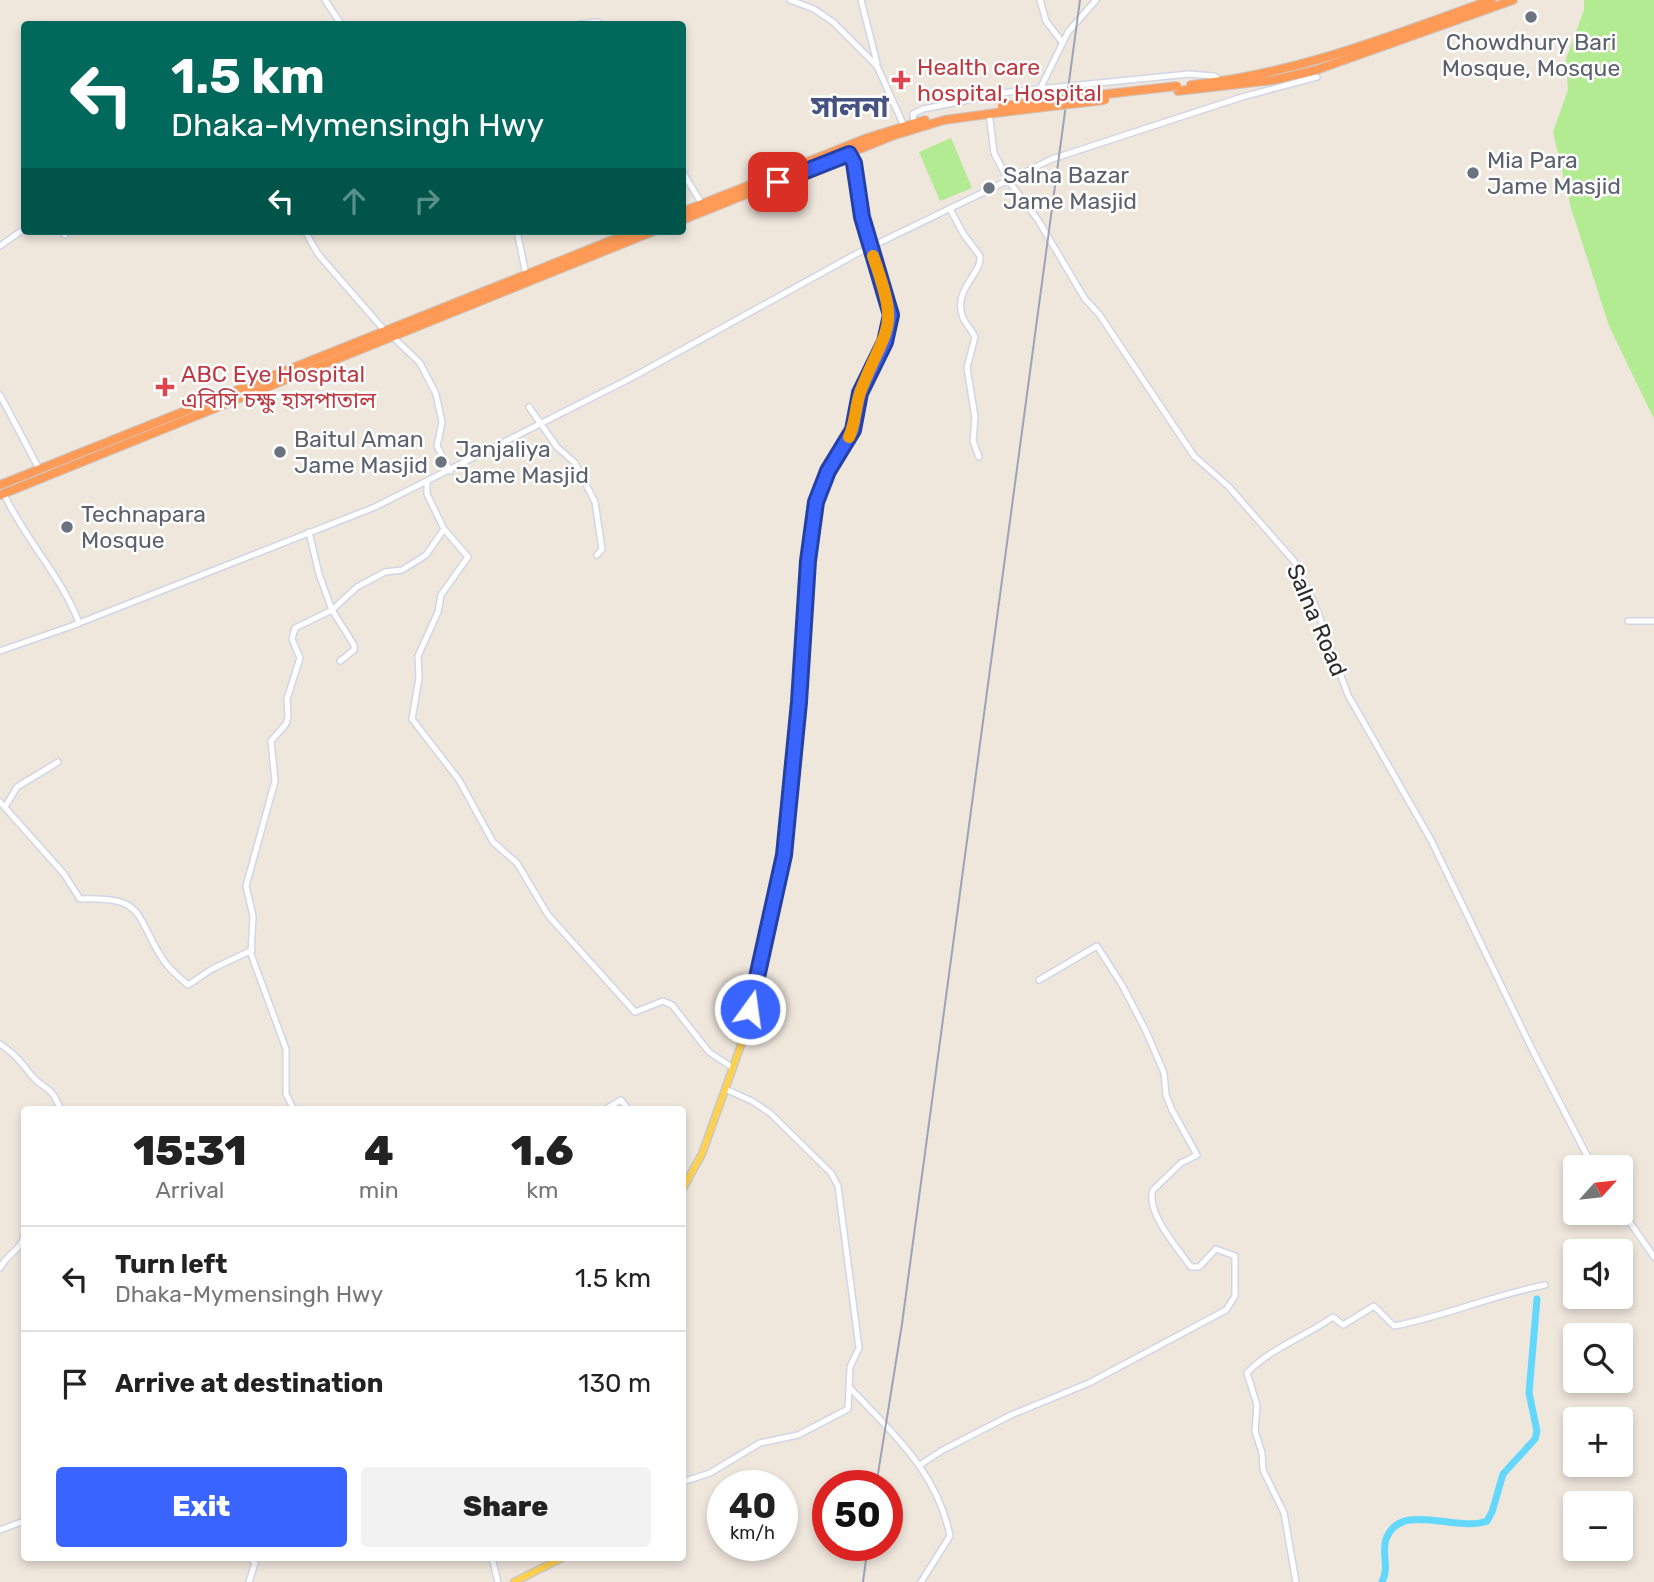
<!DOCTYPE html>
<meta charset="utf-8">
<style>
:root{--surface:#fff;--page:#f2f2f2;--text:#222;--muted:#767676;--line:#e0e0e0;--accent:#3964ff}
body{margin:0;font-family:Rubik,"Noto Sans Bengali",sans-serif;background:var(--page);color:var(--text);height:100vh;display:flex;flex-direction:column;font-size:26px;white-space:nowrap}
*{box-sizing:border-box;margin:0}
p{font-size:23px;color:var(--muted)}
.icon{flex:none;width:38px;height:38px;fill:none;stroke:currentColor;stroke-width:2;stroke-linecap:round;stroke-linejoin:round}
.map{position:relative;flex:1;overflow:hidden}
.side{position:absolute;left:21px;top:1106px;width:665px;height:455px;display:flex;flex-direction:column;background:var(--surface);border-radius:7px;box-shadow:0 4px 10px #0003}
.side>*{flex:none}
.top-card{position:absolute;left:21px;top:21px;width:665px;height:214px;border-radius:7px;box-shadow:0 4px 10px #0003;background:#00695c;color:#fff;overflow:hidden}
.needle{width:46px;rotate:63deg}
.controls{position:absolute;left:1563px;top:1155px;display:grid;gap:14px}
.controls a{display:grid;place-items:center;width:70px;height:70px;border-radius:7px;background:var(--surface);box-shadow:0 4px 10px #0003;font-size:35px}
.speed{position:absolute;left:707px;top:1470px;display:flex;gap:14px;font-size:35px;font-weight:700;text-align:center}
.speed>*{display:grid;place-content:center;width:91px;height:91px;border-radius:50%;background:var(--surface);box-shadow:0 4px 10px #0003;line-height:1}
.speed small{font-size:18px;font-weight:400}
.speed .limit{border:10px solid #d22;background:#fff;color:#111}
.pin{position:absolute;display:grid;place-items:center;width:60px;height:60px;color:#fff;margin:-30px;border-radius:14px;box-shadow:0 4px 10px #0006}
.me{position:absolute;width:77px;margin:-38px;rotate:14deg;stroke-linejoin:round;filter:drop-shadow(0 0 5px #0008)}
.turn{display:flex;align-items:center;gap:24px;height:147px;padding:0 35px;font-size:32px}
.turn .icon{width:91px;height:91px;stroke-width:2.5}
.turn b{display:block;font-size:49px;line-height:60px}
.lanes{display:flex;align-items:center;height:66px;padding:0 35px;background:#0003;justify-content:center;gap:35px;direction:ltr}
.lanes .off{opacity:.35}
.eta{display:flex;justify-content:space-evenly;align-items:center;height:119px;text-align:center}
.eta b{font-size:42px;font-weight:800;line-height:49px}
.cta{display:flex;gap:14px;margin-top:auto;padding:14px 35px}
.cta a{flex:1;height:80px;border-radius:7px;background:var(--accent);color:#fff;font-size:28px;font-weight:800;line-height:80px;text-align:center}
.cta a+a{background:var(--page);color:var(--text)}
ul{padding:0;list-style:none}
li{display:flex;align-items:center;gap:21px;height:105px;padding:0 35px;border-top:2px solid var(--line)}
li div{flex:1}
li b{display:block;font-size:26px}
li em{font-style:normal}
.map>svg:first-child{display:block}
.green{fill:#b3eb93}
.lines{fill:none;stroke-linecap:round;stroke-linejoin:round}
.river{stroke:#64d8fc;stroke-width:7}
.minor-casing{stroke:#d1d6e6;stroke-width:8}
.major-casing{stroke:#c8c8c8;stroke-width:9}
.highway-casing{stroke:#c8c8c8;stroke-width:10}
.minor{stroke:#fff;stroke-width:5}
.major{stroke:#ffd151;stroke-width:6}
.highway{stroke:#ff9b57;stroke-width:8}
.rail{stroke:#9ea2b8;stroke-width:2}
.highway-bridge-casing{stroke:#c8c8c8;stroke-width:10;stroke-linecap:butt}
.highway-bridge{stroke:#ff9b57;stroke-width:8}
.route-casing{stroke:#2541a6;stroke-width:18}
.route{stroke:#3964ff;stroke-width:12}
.slow{stroke:#f59e0b;stroke-width:12}
.worship-dot{fill:#6b7280;stroke:#fff;stroke-width:2.5}
.health-dot{fill:#e0444e;stroke:#fff;stroke-width:2.5}
.labels{text-anchor:middle;dominant-baseline:central;stroke-width:5;stroke-linejoin:round;paint-order:stroke}
.worship-label{font-size:23px;fill:#5b616d;stroke:#fff;text-anchor:start}
.health-label{font-size:23px;fill:#be3a42;stroke:#fff;text-anchor:start}
.street-label{font-size:23px;fill:#2b2b2b;stroke:#fff}
.district-label{font-size:30px;font-weight:bold;fill:#465381;stroke:#fff}
</style>
<div class="map">
<svg width="1654" height="1582" viewBox="0 0 1654 1582">
<rect width="100%" height="100%" fill="#efe6dc"/>
<g class="green">
<polygon points="1584,0 1654,0 1654,419 1609,326 1571,208 1553,132 1568,90 1566,59 1584,10"/>
<polygon points="951,138 972,188 940,201 919,152"/>
</g>
<g class="lines">
<path class="river" d="M1382,1582C1390,1567 1381,1553 1386,1539C1401,1500 1456,1533 1487,1521L1492,1512L1503,1474L1535,1439L1537,1431L1529,1393L1537,1299"/>
<g class="minor-casing">
<g id="minor">
<polyline points="325,0 341,24"/>
<polyline points="790,0 814,9 833,22 877,66 904,126"/>
<polyline points="861,0 877,63"/>
<polyline points="1040,0 1046,21 1062,42"/>
<polyline points="580,24 598,22 601,24"/>
<polyline points="1040,89 1068,32 1096,0"/>
<polyline points="989,112 994,153 1008,180 1038,220 1085,299 1099,314 1194,456 1228,486 1294,561 1315,605 1348,695 1431,840 1531,1047 1593,1167"/>
<polyline points="914,123 913,114 923,109 1009,92 1189,74 1214,76 1220,80"/>
<polyline points="682,171 702,204"/>
<path d="M950,209L964,235L980,256C982,275 952,289 963,318C966,325 972,330 975,337L967,368L975,417L973,441L979,457"/>
<polyline points="62,231 65,235"/>
<polyline points="305,231 318,254 385,331"/>
<polyline points="517,231 526,275"/>
<polyline points="0,246 24,229"/>
<polyline points="393,337 420,363 436,394 442,422 437,446 450,471"/>
<polyline points="0,395 39,469"/>
<polyline points="529,407 557,447 575,463 595,502 602,549 597,555"/>
<path d="M4,494C25,540 61,575 79,623"/>
<polyline points="444,529 468,557 441,595 438,612 418,656 419,678 412,719 459,780 493,842 517,863 548,915 635,1012 663,1001 672,1005 709,1052 733,1068"/>
<polyline points="309,532 319,574 332,610 354,645 354,650 340,661"/>
<polyline points="1628,621 1654,621"/>
<polyline points="0,651 69,627 375,507 631,378 856,254 1052,159 1242,97 1317,77"/>
<path d="M0,802L64,874L80,899C148,896 134,917 164,961C170,970 180,978 188,985L212,969L252,950"/>
<polyline points="5,807 17,787 58,762"/>
<path d="M0,1044C17,1056 20,1061 32,1076C47,1093 49,1082 61,1110"/>
<polyline points="294,1110 286,1094 286,1049 251,954 253,916 246,886 275,781 271,741 286,724 288,716 287,699 300,658 292,639 295,628 332,610 357,587 385,572 402,570 426,555 444,529 427,494 427,482"/>
<polyline points="604,1110 621,1100 629,1110"/>
<polyline points="1620,1208 1654,1257"/>
<path d="M0,1268C7,1254 21,1250 24,1236"/>
<path d="M851,1389C893,1434 937,1471 950,1536L921,1582"/>
<path d="M920,1465L941,1451L1011,1415L1089,1383L1226,1310L1235,1296V1256L1216,1249L1199,1267H1191C1179,1250 1145,1212 1153,1190L1181,1163L1197,1155L1172,1110L1166,1095L1164,1073L1146,1031L1122,985L1097,946L1039,980"/>
<polyline points="682,1482 710,1473 760,1443 798,1435 848,1409 850,1367 859,1348 838,1186 831,1173 770,1113 752,1101 725,1089"/>
<polyline points="0,1530 24,1521"/>
<polyline points="492,1558 498,1582"/>
<polyline points="249,1582 255,1563 250,1558"/>
<path d="M1296,1582L1284,1513L1263,1470L1262,1453L1255,1431L1257,1405L1247,1373C1269,1349 1306,1336 1333,1317L1343,1325L1374,1306L1394,1326C1446,1316 1493,1295 1545,1285"/>
</g>
</g>
<g class="major-casing">
<g id="major">
<polyline points="682,1190 702,1154 741,1045 779,884 799,702 806,585 816,502 828,472 853,431 860,392 889,326 888,298 867,236 857,197 854,163 849,154"/>
<polyline points="514,1582 562,1558"/>
</g>
</g>
<g class="highway-casing">
<g id="highway">
<path d="M1191,85C1296,74 1391,36 1491,0"/>
<polyline points="1178,91 1274,80 1316,70 1513,0"/>
<polyline points="682,212 867,138 925,120"/>
<polyline points="682,220 892,136 944,120 1003,112"/>
<polyline points="0,485 635,231"/>
<polyline points="0,495 654,231"/>
</g>
</g>
<use href="#minor" class="minor"/>
<use href="#major" class="major"/>
<use href="#highway" class="highway"/>
<g class="rail">
<polyline points="876,1486 902,1324 1080,0"/>
<polyline points="863,1582 868,1545"/>
</g>
<g class="highway-bridge-casing">
<g id="highway-bridge">
<polyline points="1002,106 1177,86"/>
<polyline points="1003,112 1105,100"/>
</g>
</g>
<use href="#highway-bridge" class="highway-bridge"/>
</g>
<g class="lines">
<g class="route-casing">
<polyline id="route" points="750,1009 784,855 799,702 808,561 816,502 828,471 853,430 860,393 885,342 891,315 862,217 854,163 849,154 778,182"/>
</g>
<use href="#route" class="route"/>
<path class="slow" d="M849,437C856,423 855,405 861,390C888,322 900,332 873,256"/>
</g>
<g class="worship-dot">
<circle cx="1531" cy="17" r="7"/>
<circle cx="1473" cy="173" r="7"/>
<circle cx="989" cy="188" r="7"/>
<circle cx="280" cy="452" r="7"/>
<circle cx="441" cy="462" r="7"/>
<circle cx="67" cy="527" r="7"/>
</g>
<g class="health-dot">
<path d="M897.5 69.5h7v7h7v7h-7v7h-7v-7h-7v-7h7z"/>
<path d="M161.5 376.5h7v7h7v7h-7v7h-7v-7h-7v-7h7z"/>
</g>
<g class="labels">
<g class="worship-label">
<text x="1531" y="42" text-anchor="middle">Chowdhury Bari<tspan x="1531" dy="26">Mosque, Mosque</tspan></text>
<text x="1487" y="160">Mia Para<tspan x="1487" dy="26">Jame Masjid</tspan></text>
<text x="1003" y="175">Salna Bazar<tspan x="1003" dy="26">Jame Masjid</tspan></text>
<text x="294" y="439">Baitul Aman<tspan x="294" dy="26">Jame Masjid</tspan></text>
<text x="455" y="449">Janjaliya<tspan x="455" dy="26">Jame Masjid</tspan></text>
<text x="81" y="514">Technapara<tspan x="81" dy="26">Mosque</tspan></text>
</g>
<g class="health-label">
<text x="917" y="67">Health care<tspan x="917" dy="26">hospital, Hospital</tspan></text>
<text x="181" y="374">ABC Eye Hospital<tspan x="181" dy="26">এবিসি চক্ষু হাসপাতাল</tspan></text>
</g>
<g class="street-label">
<text transform="translate(1317 620) rotate(67)">Salna Road</text>
</g>
<g class="district-label">
<text x="850" y="107">সালনা</text>
</g>
</g>
</svg>
<div class="controls">
<a><svg class="needle" viewBox="-14 -14 28 28"><path d="M0-13l5 13h-10z" fill="#e53935"/><path d="M0 13l5-13h-10z" fill="#767676"/></svg></a>
<a><svg class="icon" aria-label="sound" viewBox="0 0 24 24"><path d="M4 9h4l5-4v14l-5-4H4zM17 9q2 3 0 6"/></svg></a>
<a><svg class="icon" aria-label="search" viewBox="0 0 24 24"><circle cx="10" cy="10" r="6"/><path d="M15 15l6 6"/></svg></a>
<a>+</a>
<a>−</a>
</div>
<div class="speed"><div>40<small>km/h</small></div><div class="limit">50</div></div>
<div class="pin" style="left:778px;top:182px;background:#d93025"><svg class="icon" aria-label="arrive" viewBox="0 0 24 24"><path d="M6 21V4h12l-3 4 3 4H6"/></svg></div>
<svg class="me" style="left:750px;top:1009px" viewBox="-20 -20 40 40"><circle r="17" fill="#3964ff" stroke="#fff" stroke-width="3"/><path d="M0-11L8 9 0 5-8 9z" fill="#fff"/></svg>
<div class="top-card">
<div class="turn"><svg class="icon" aria-label="left" viewBox="0 0 24 24"><path d="M17 20v-9H6M10 6l-5 5 5 5"/></svg><div><b>1.5 km</b>Dhaka-Mymensingh Hwy</div></div>
<div class="lanes"><svg class="icon" aria-label="left" viewBox="0 0 24 24"><path d="M17 20v-9H6M10 6l-5 5 5 5"/></svg><svg class="icon off" aria-label="ahead" viewBox="0 0 24 24"><path d="M12 20V5M6 11l6-6 6 6"/></svg><svg class="icon off" aria-label="right" viewBox="0 0 24 24"><path d="M7 20v-9h11M14 6l5 5-5 5"/></svg></div>
</div>
<section class="side">
<div class="eta">
<div><b>15:31</b><p>Arrival</p></div>
<div><b>4</b><p>min</p></div>
<div><b>1.6</b><p>km</p></div>
</div>
<ul>
<li><svg class="icon" aria-label="left" viewBox="0 0 24 24"><path d="M17 20v-9H6M10 6l-5 5 5 5"/></svg><div><b>Turn left</b><p>Dhaka-Mymensingh Hwy</p></div><em>1.5 km</em></li>
<li><svg class="icon" aria-label="arrive" viewBox="0 0 24 24"><path d="M6 21V4h12l-3 4 3 4H6"/></svg><div><b>Arrive at destination</b></div><em>130 m</em></li>
</ul>
<div class="cta"><a>Exit</a><a>Share</a></div>
</section>
</div>
